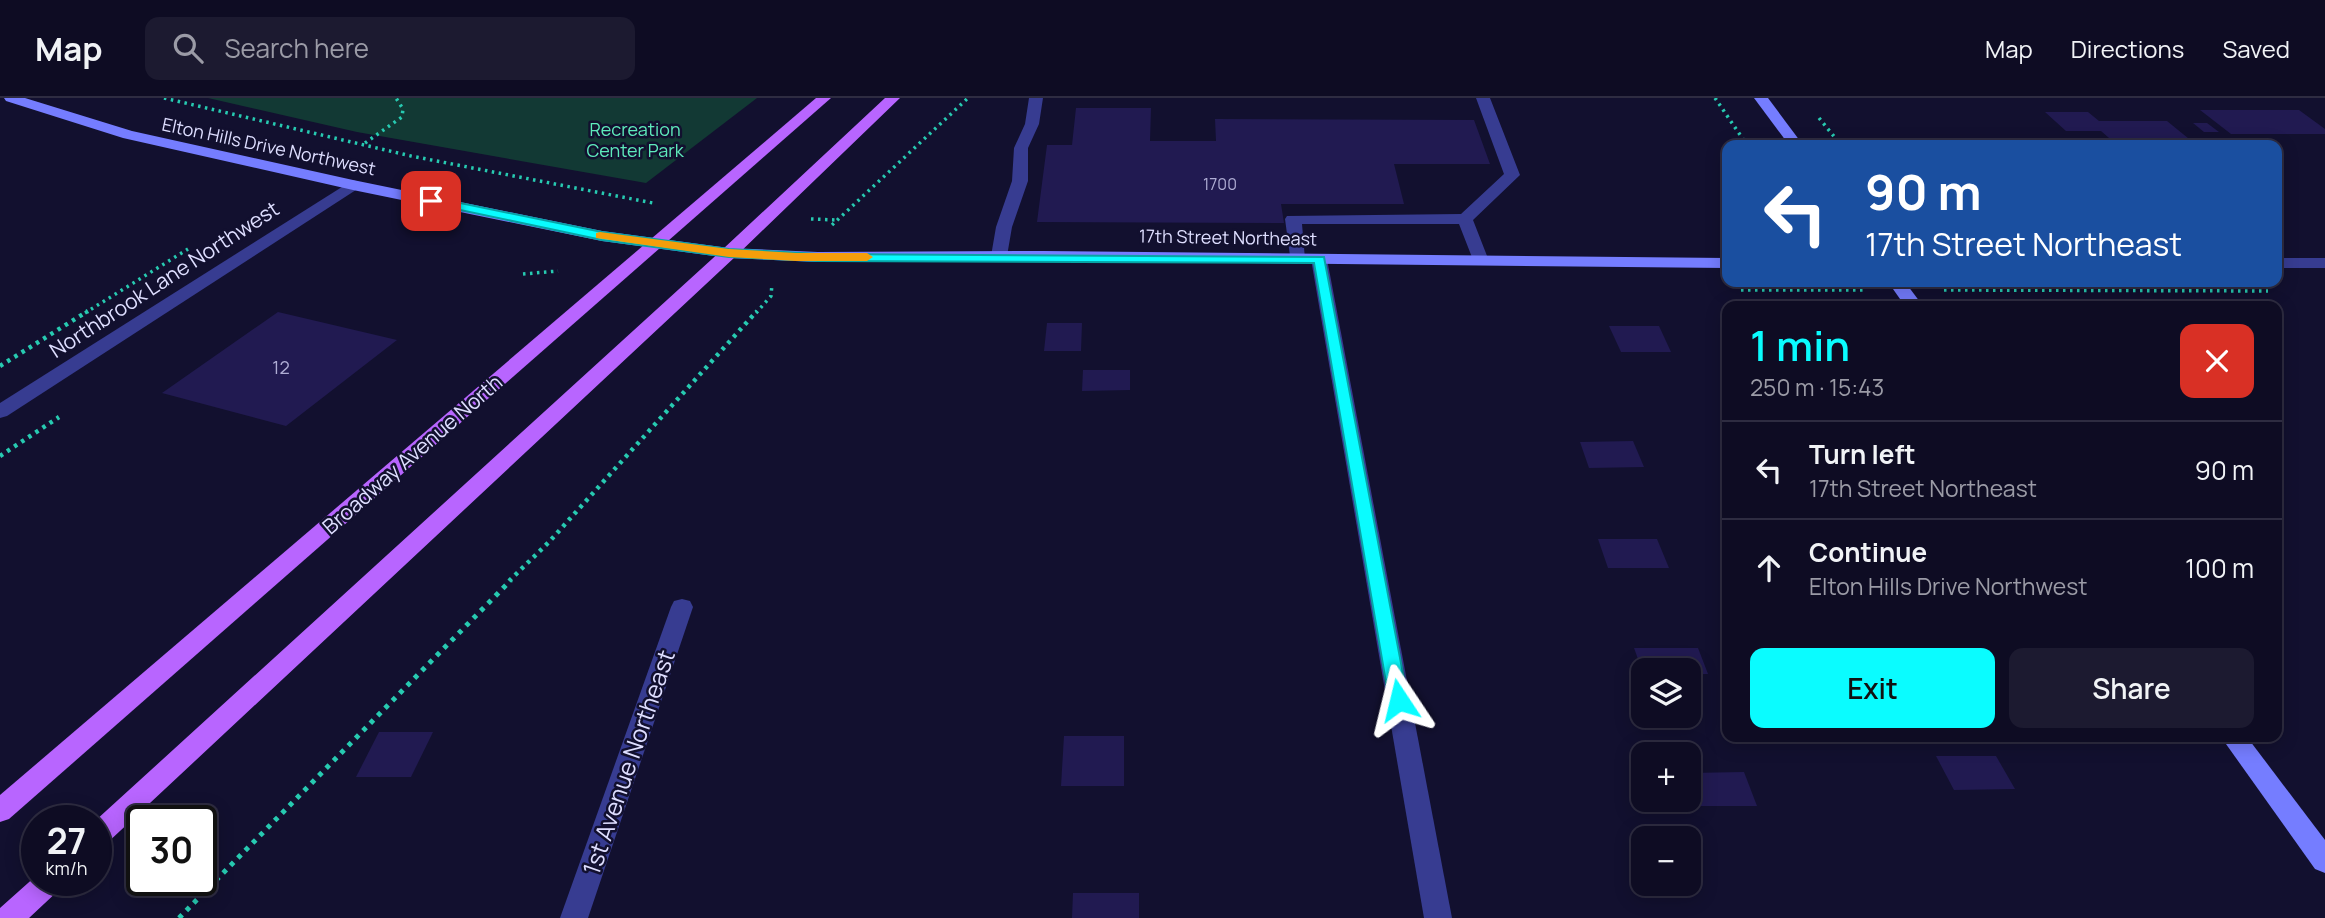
<!DOCTYPE html>
<meta charset="utf-8">
<style>
:root{--surface:#0e0c23;--page:#1c1a30;--text:#f1f3f6;--muted:#9b9ba6;--line:#2e2c41;--accent:#0afcff}
body{margin:0;font-family:Manrope,sans-serif;background:var(--page);color:var(--text);height:100vh;display:flex;flex-direction:column;font-size:26px;white-space:nowrap}
*{box-sizing:border-box;margin:0}
p{font-size:23px;color:var(--muted)}
.icon{flex:none;width:38px;height:38px;fill:none;stroke:currentColor;stroke-width:2;stroke-linecap:round;stroke-linejoin:round}
.map{position:relative;flex:1;overflow:hidden}
.panel{position:absolute;left:1722px;top:203px;width:560px;height:441px;display:flex;flex-direction:column;background:var(--surface);border-radius:14px;box-shadow:0 4px 18px #0003,0 0 0 2px var(--line)}
.panel>*{flex:none}
.top-card{position:absolute;left:1722px;top:42px;width:560px;height:147px;border-radius:14px;box-shadow:0 4px 18px #0003,0 0 0 2px var(--line);background:#1a4fa0;color:#fff;overflow:hidden}
.buttons{position:absolute;left:1631px;top:560px;display:grid;gap:14px}
.buttons a{display:grid;place-items:center;width:70px;height:70px;border-radius:14px;background:var(--surface);box-shadow:0 4px 18px #0003,0 0 0 2px var(--line);font-size:35px}
.speed{position:absolute;left:21px;top:707px;display:flex;gap:14px;font-size:35px;font-weight:700;text-align:center}
.speed>*{display:grid;place-content:center;width:91px;height:91px;border-radius:50%;background:var(--surface);box-shadow:0 4px 18px #0003,0 0 0 2px var(--line);line-height:1}
.speed small{font-size:18px;font-weight:400}
.speed .limit{border:4px solid #111;border-radius:10px;background:#fff;color:#111}
.pin{position:absolute;display:grid;place-items:center;width:60px;height:60px;color:#fff;margin:-30px;border-radius:14px;box-shadow:0 4px 10px #0006}
.me{position:absolute;width:77px;margin:-38px;rotate:350deg;stroke-linejoin:round;filter:drop-shadow(0 0 5px #0008)}
.turn{display:flex;align-items:center;gap:24px;height:147px;padding:0 28px;font-size:32px}
.turn .icon{width:91px;height:91px;stroke-width:2.5}
.turn b{display:block;font-size:49px;line-height:60px}
.round{display:grid;place-items:center;flex:none;width:74px;height:74px;border-radius:14px;background:var(--page)}
.summary{display:flex;align-items:center;justify-content:space-between;height:119px;padding:0 28px}
h1{font-size:42px;font-weight:600;line-height:52px;color:var(--accent)}
.button{display:flex;gap:14px;margin-top:auto;padding:14px 28px}
.button a{flex:1;height:80px;border-radius:14px;background:var(--accent);color:#111;font-size:28px;font-weight:600;line-height:80px;text-align:center}
.button a+a{background:var(--page);color:var(--text)}
ul{padding:0;list-style:none}
li{display:flex;align-items:center;gap:21px;height:98px;padding:0 28px;border-top:2px solid var(--line)}
li div{flex:1}
li b{display:block;font-size:26px}
li em{font-style:normal}
header{display:flex;align-items:center;gap:42px;box-sizing:border-box;height:98px;padding:0 35px;background:var(--surface);border-bottom:2px solid var(--line)}
header strong{font-size:33px}
nav{display:flex;gap:38px;margin-inline-start:auto;font-size:24px}
.search{width:490px;height:63px;background:var(--page);display:flex;align-items:center;gap:18px;box-sizing:border-box;padding:0 24px;border-radius:14px;color:var(--muted);font-size:26px}
.map>svg:first-child{display:block}
.green{fill:#123934}
.building{fill:#211a51}
.lines{fill:none;stroke-linecap:round;stroke-linejoin:round}
.path-far2{stroke:#27cab1;stroke-width:3.5;stroke-dasharray:2.5 4.5;stroke-linecap:butt}
.path-far1{stroke:#27cab1;stroke-width:4.5;stroke-dasharray:3.5 5;stroke-linecap:butt}
.path{stroke:#27cab1;stroke-width:5;stroke-dasharray:4.5 6;stroke-linecap:butt}
.lane{fill:#373c91;fill-rule:evenodd}
.street{fill:#373c91;fill-rule:evenodd}
.secondary{fill:#757dff;fill-rule:evenodd}
.primary{fill:#b865ff;fill-rule:evenodd}
.route{fill:#0afcff;stroke:#06a4a6;stroke-width:2}
.slow{fill:#f59e0b}
.labels{text-anchor:middle;dominant-baseline:central;stroke-width:5;stroke-linejoin:round;paint-order:stroke}
.far-number-label{font-size:16px;fill:#afadd4}
.far-park-label{font-size:18px;fill:#5eeabb;stroke:#12102f}
.far-street-label{font-size:18px;fill:#dedeff;stroke:#12102f}
.number-label{font-size:18px;fill:#afadd4}
.street-label{font-size:21px;fill:#dedeff;stroke:#12102f}
.near-street-label{font-size:24px;fill:#dedeff;stroke:#12102f}
</style>
<header>
<strong>Map</strong>
<div class="search"><svg class="icon" aria-label="search" viewBox="0 0 24 24"><circle cx="10" cy="10" r="6"/><path d="M15 15l6 6"/></svg>Search here</div>
<nav><a>Map</a><a>Directions</a><a>Saved</a></nav>
</header>
<div class="map">
<svg width="2325" height="820" viewBox="0 0 2325 820">
<rect width="100%" height="100%" fill="#12102f"/>
<polygon class="green" points="208,0 757,0 646,85 357,34"/>
<g class="building">
<polygon points="1076,10 1151,10 1150,43 1216,43 1215,21 1474,22 1490,66 1394,66 1404,106 1281,106 1284,125 1037,124 1047,47 1072,47"/>
<polygon points="2200,12 2299,12 2325,31 2325,36 2231,36"/>
<polygon points="2045,14 2088,14 2099,23 2167,23 2194,45 2116,46 2101,33 2066,33"/>
<polygon points="2193,25 2207,25 2219,34 2204,34"/>
<polygon points="278,214 397,242 286,328 162,295"/>
<polygon points="1047,225 1082,225 1081,253 1044,253"/>
<polygon points="1609,228 1659,228 1671,254 1621,254"/>
<polygon points="1083,272 1130,272 1130,292 1082,293"/>
<polygon points="1633,343 1644,369 1589,370 1580,344"/>
<polygon points="1598,441 1657,441 1669,470 1608,470"/>
<polygon points="1634,550 1698,550 1708,576 1689,576 1689,572 1642,572"/>
<polygon points="379,634 433,634 411,679 356,679"/>
<polygon points="1064,638 1124,638 1124,688 1061,688"/>
<polygon points="1936,658 1996,658 2015,691 1954,692"/>
<polygon points="1744,674 1757,708 1695,708 1689,692 1689,675"/>
<polygon points="1073,795 1139,795 1139,820 1072,820"/>
</g>
<g class="lines">
<g class="path-far2">
<polyline points="164,0 411,58 653,105"/>
<polyline points="1715,0 1747,47"/>
<polyline points="1819,20 1841,47"/>
<polyline points="365,45 402,19 403,11 396,0"/>
<polyline points="811,121 837,122"/>
<polyline points="832,127 968,0"/>
<polyline points="523,176 558,173"/>
<polyline points="1741,192 1865,192"/>
<polyline points="1944,192 2268,193"/>
<polyline points="85,215 188,151"/>
<polyline points="756,215 771,198 772,186"/>
</g>
<g class="path-far1">
<polyline points="0,268 88,213"/>
<polyline points="0,358 59,319"/>
<polyline points="509,483 549,444 757,213"/>
</g>
<polyline class="path" points="179,820 511,482"/>
<g class="lane">
<polygon points="1029,0 1043,0 1039,26 1028,50 1028,83 1012,129 1007,158 999,163 991,158 996,129 1012,83 1014,50 1025,26"/>
<polygon points="1476,0 1490,0 1520,77 1473,122 1489,163 1487,167 1475,167 1459,126 1302,126 1305,161 1297,166 1291,165 1285,121 1287,118 1461,116 1504,76"/>
</g>
<g class="street">
<polygon points="353,82 359,84 361,87 359,90 7,318 0,320 0,305"/>
<polygon points="1319,156 1327,161 1452,820 1424,820 1311,161"/>
<rect x="2277" y="160" width="48" height="10"/>
<polygon points="682,501 690,503 693,509 588,820 560,820 671,509 674,503"/>
</g>
<g class="secondary">
<polygon points="4,0 25,0 132,33 353,82 602,133 729,150 818,154 1044,153 1727,160 1727,170 1044,163 818,164 729,160 602,143 353,92 123,40 6,3"/>
<polygon points="1754,0 1768,0 1803,47 1789,47"/>
<polygon points="1888,184 1905,184 1923,208 1905,208"/>
<polygon points="2221,639 2247,639 2325,742 2325,775 2315,771"/>
</g>
<g class="primary">
<polygon points="816,0 831,0 9,721 0,724 0,697"/>
<polygon points="885,0 900,0 735,159 105,747 96,751 95,723 723,151"/>
<polygon points="37,777 37,782 64,782 60,791 29,820 0,820 0,810"/>
</g>
</g>
<polygon class="route" points="431,99 602,134 729,151 818,156 1324,159 1408,602 1405,607 1399,609 1392,607 1389,602 1314,165 818,163 729,159 602,142 427,105 425,103"/>
<polygon class="slow" points="600,134 729,151 796,155 867,155 873,159 867,163 796,163 729,159 596,140 596,135"/>
<g class="labels">
<g class="far-number-label">
<text x="1220" y="86">1700</text>
</g>
<g class="far-park-label">
<text x="635" y="31">Recreation<tspan x="635" dy="21">Center Park</tspan></text>
</g>
<g class="far-street-label">
<text transform="translate(269 48) rotate(12)">Elton Hills Drive Northwest</text>
<text transform="translate(1228 139) rotate(1)">17th Street Northeast</text>
</g>
<g class="number-label">
<text x="281" y="269">12</text>
</g>
<g class="street-label">
<text transform="translate(164 181) rotate(-33)">Northbrook Lane Northwest</text>
<text transform="translate(412 356) rotate(-41)">Broadway Avenue North</text>
</g>
<g class="near-street-label">
<text transform="translate(628 664) rotate(-71)">1st Avenue Northeast</text>
</g>
</g>
</svg>
<div class="buttons">
<a><svg class="icon" aria-label="layers" viewBox="0 0 24 24"><path d="M12 4l9 5-9 5-9-5zM3 14l9 5 9-5"/></svg></a>
<a>+</a>
<a>−</a>
</div>
<div class="speed"><div>27<small>km/h</small></div><div class="limit">30</div></div>
<div class="pin" style="left:431px;top:103px;background:#d93025"><svg class="icon" aria-label="arrive" viewBox="0 0 24 24"><path d="M6 21V4h12l-3 4 3 4H6"/></svg></div>
<svg class="me" style="left:1399px;top:602px" viewBox="-20 -20 40 40"><path d="M0-17L14 15 0 8-14 15z" fill="#0afcff" stroke="#fff" stroke-width="4"/></svg>
<div class="top-card">
<div class="turn"><svg class="icon" aria-label="left" viewBox="0 0 24 24"><path d="M17 20v-9H6M10 6l-5 5 5 5"/></svg><div><b>90 m</b>17th Street Northeast</div></div>
</div>
<section class="panel">
<div class="summary"><div><h1>1 min</h1><p>250 m · 15:43</p></div><a class="round" style="background:#d93025;color:#fff"><svg class="icon" aria-label="close" viewBox="0 0 24 24"><path d="M6 6l12 12M18 6L6 18"/></svg></a></div>
<ul>
<li><svg class="icon" aria-label="left" viewBox="0 0 24 24"><path d="M17 20v-9H6M10 6l-5 5 5 5"/></svg><div><b>Turn left</b><p>17th Street Northeast</p></div><em>90 m</em></li>
<li><svg class="icon" aria-label="ahead" viewBox="0 0 24 24"><path d="M12 20V5M6 11l6-6 6 6"/></svg><div><b>Continue</b><p>Elton Hills Drive Northwest</p></div><em>100 m</em></li>
</ul>
<div class="button"><a>Exit</a><a>Share</a></div>
</section>
</div>
